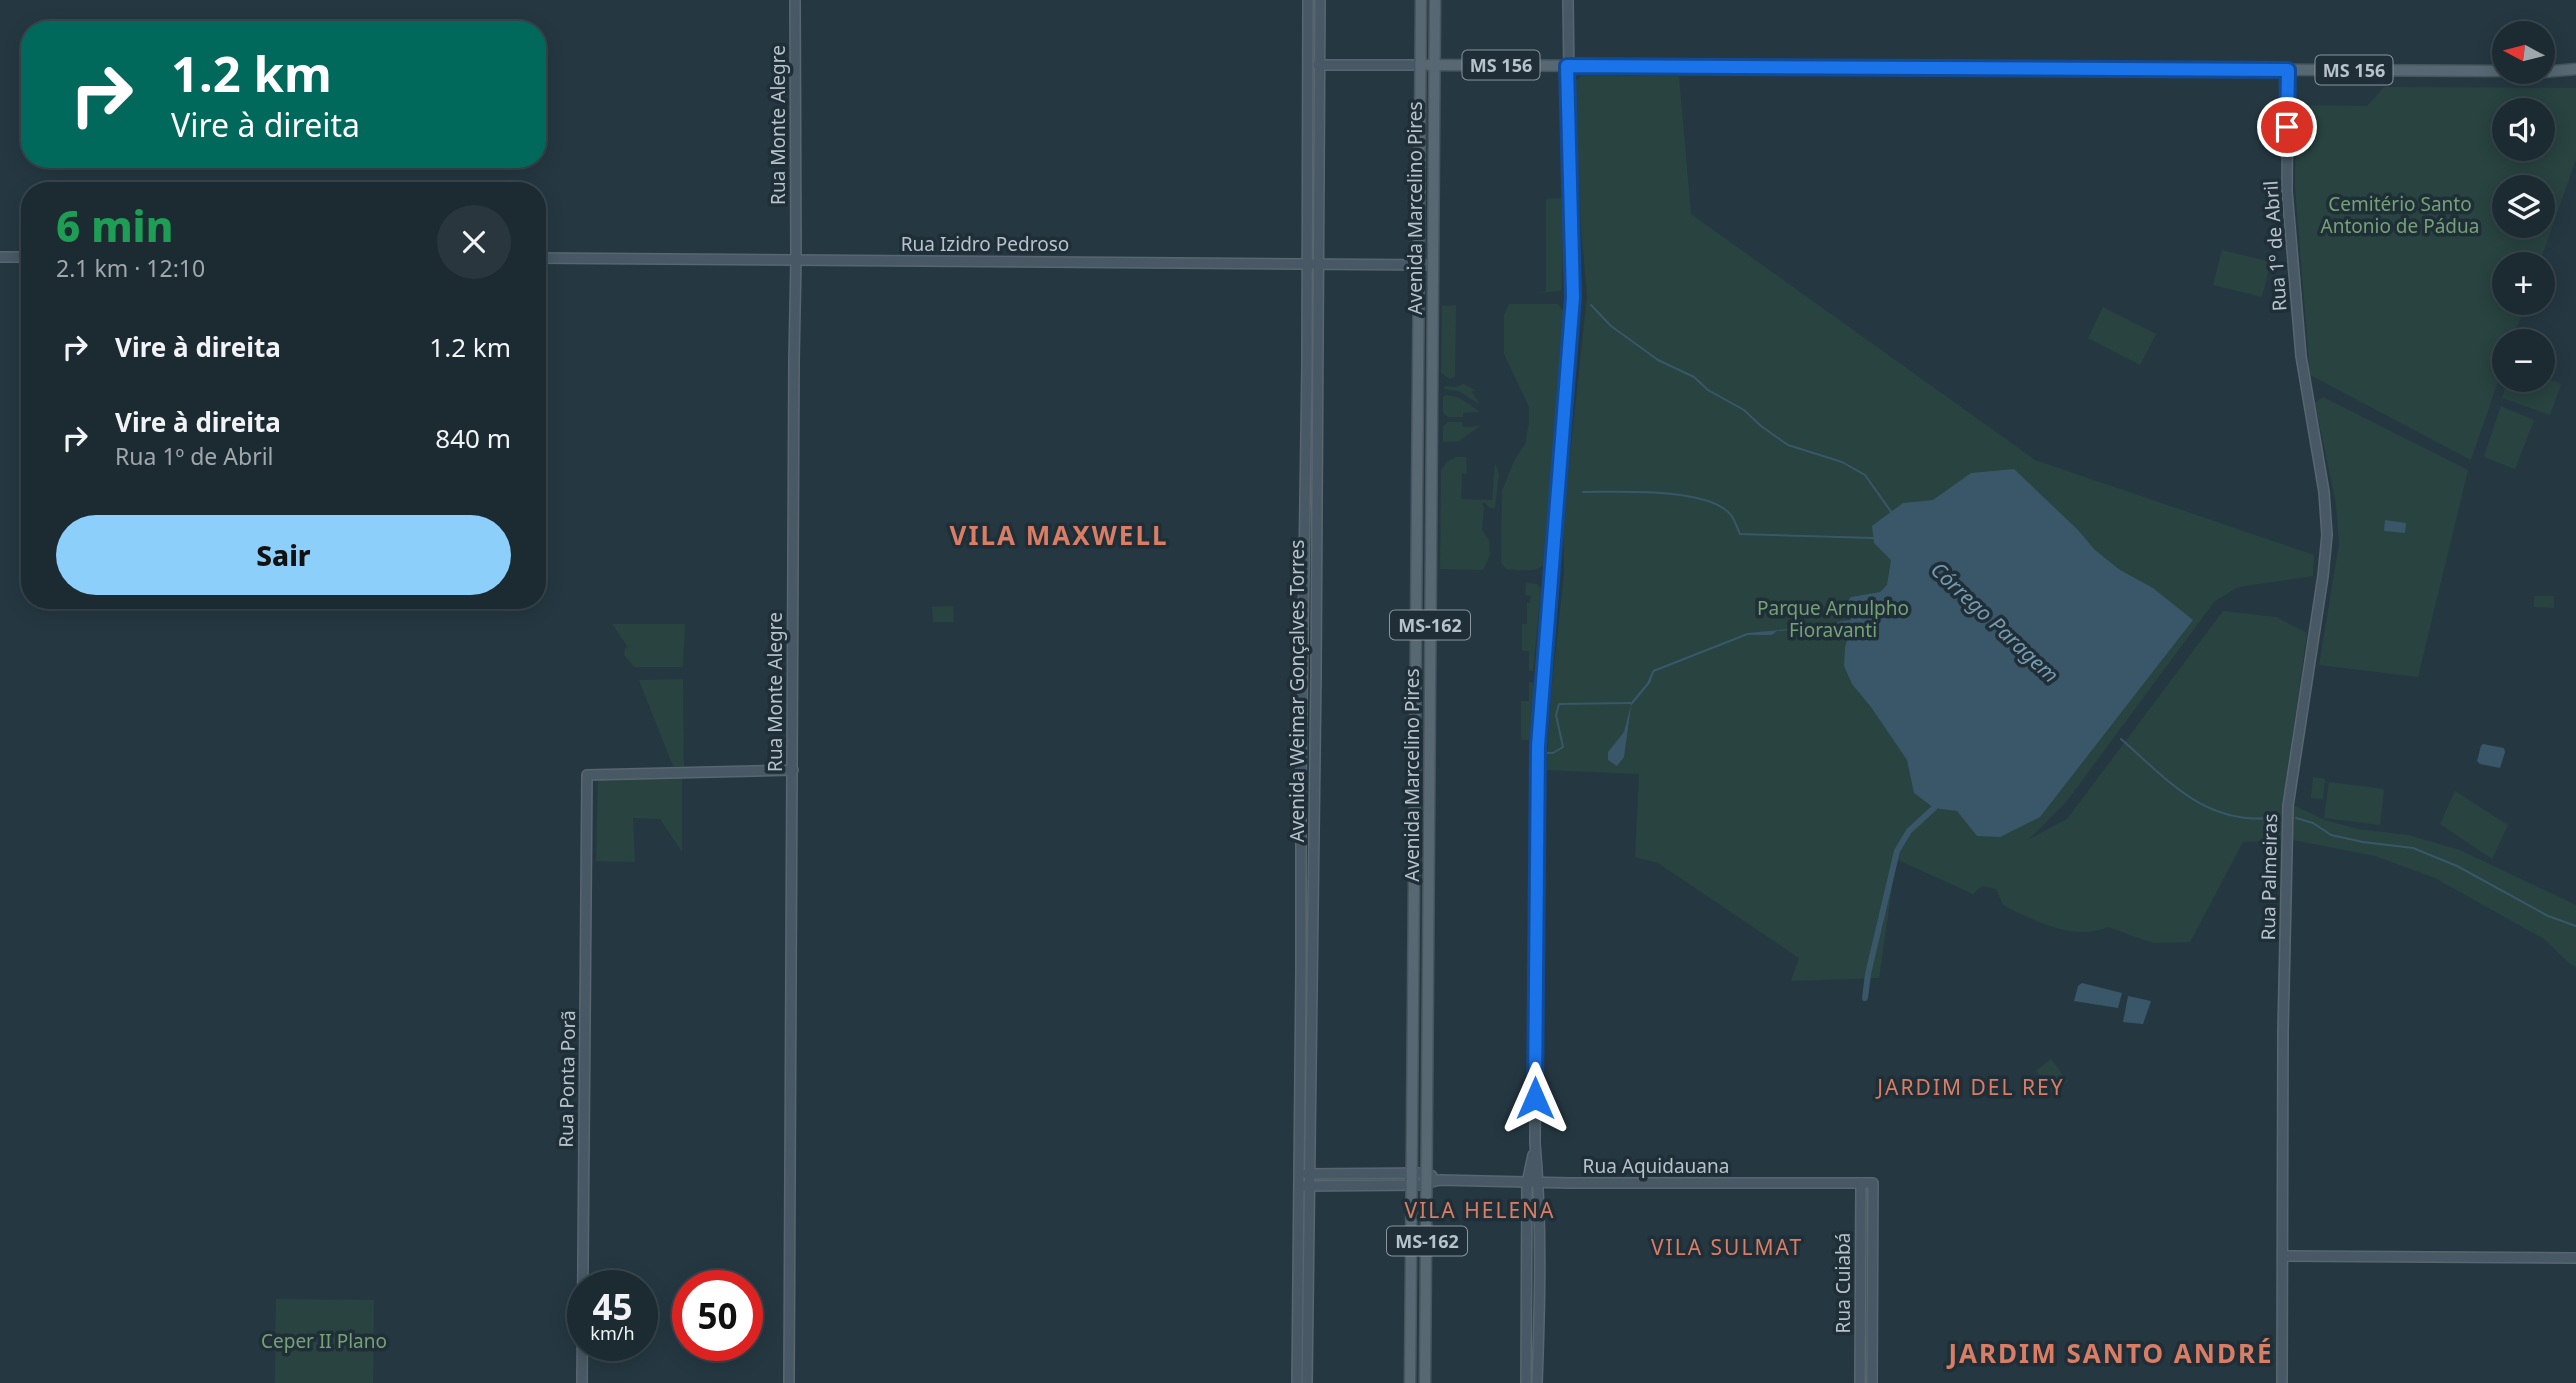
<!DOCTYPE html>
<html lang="pt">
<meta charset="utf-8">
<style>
:root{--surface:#1c2a32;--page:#29363e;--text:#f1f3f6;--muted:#a0a7ac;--line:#3a464d;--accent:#8dcffb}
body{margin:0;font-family:"Noto Sans",sans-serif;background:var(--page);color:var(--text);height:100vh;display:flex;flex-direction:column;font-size:26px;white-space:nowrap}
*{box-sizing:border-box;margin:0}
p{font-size:23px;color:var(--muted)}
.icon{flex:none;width:38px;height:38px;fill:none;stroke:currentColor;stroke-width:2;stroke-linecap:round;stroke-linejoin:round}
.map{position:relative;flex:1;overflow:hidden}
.sheet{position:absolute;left:21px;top:182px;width:525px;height:427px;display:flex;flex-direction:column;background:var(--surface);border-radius:28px;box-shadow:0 4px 18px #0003,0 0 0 2px var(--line)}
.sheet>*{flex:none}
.guide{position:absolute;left:21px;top:21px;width:525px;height:147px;border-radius:28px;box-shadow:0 4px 18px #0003,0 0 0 2px var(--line);background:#00695c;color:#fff;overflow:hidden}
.needle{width:46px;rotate:277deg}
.buttons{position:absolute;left:2492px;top:21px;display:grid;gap:14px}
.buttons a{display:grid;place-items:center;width:63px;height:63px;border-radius:50%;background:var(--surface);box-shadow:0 4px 18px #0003,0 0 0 2px var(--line);font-size:35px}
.speed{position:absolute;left:567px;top:1270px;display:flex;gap:14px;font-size:35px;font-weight:700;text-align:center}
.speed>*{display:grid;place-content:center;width:91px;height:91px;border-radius:50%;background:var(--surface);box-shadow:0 4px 18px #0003,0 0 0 2px var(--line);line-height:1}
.speed small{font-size:18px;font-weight:400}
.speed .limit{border:10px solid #d22;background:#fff;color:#111}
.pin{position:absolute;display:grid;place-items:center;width:60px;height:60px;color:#fff;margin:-30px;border:4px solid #fff;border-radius:50%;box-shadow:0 2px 7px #0007}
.me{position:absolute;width:77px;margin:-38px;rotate:0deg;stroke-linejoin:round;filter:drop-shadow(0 0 5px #0008)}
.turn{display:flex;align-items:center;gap:24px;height:147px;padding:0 35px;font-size:32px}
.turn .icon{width:91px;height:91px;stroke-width:2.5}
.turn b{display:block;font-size:49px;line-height:60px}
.round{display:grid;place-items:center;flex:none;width:74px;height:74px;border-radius:37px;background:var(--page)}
.overview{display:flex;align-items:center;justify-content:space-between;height:119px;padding:0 35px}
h1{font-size:42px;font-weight:800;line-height:52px;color:#1e9e55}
.button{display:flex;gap:14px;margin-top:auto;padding:14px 35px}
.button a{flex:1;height:80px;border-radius:42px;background:var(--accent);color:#111;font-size:28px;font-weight:800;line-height:80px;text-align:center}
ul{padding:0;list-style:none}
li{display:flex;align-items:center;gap:21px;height:91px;padding:0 35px}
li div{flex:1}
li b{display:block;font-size:26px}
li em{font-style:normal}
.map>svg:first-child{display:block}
.green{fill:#284340;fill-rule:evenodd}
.water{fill:#395769}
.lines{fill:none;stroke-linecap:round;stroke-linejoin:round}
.stream{stroke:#395769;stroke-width:2}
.canal{stroke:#395769;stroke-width:6}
.secondary-casing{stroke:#58666f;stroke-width:12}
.primary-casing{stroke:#47555e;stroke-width:13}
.secondary{stroke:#485965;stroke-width:9}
.primary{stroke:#586872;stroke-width:10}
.route-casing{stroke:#114b97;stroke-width:18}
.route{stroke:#1a73e8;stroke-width:12}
.labels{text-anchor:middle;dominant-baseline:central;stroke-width:7;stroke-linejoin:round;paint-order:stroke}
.shield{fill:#1f2e37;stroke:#89969f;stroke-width:2}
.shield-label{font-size:18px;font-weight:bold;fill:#b7c3cc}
.street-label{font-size:19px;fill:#b7c3cc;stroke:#1f2e37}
.park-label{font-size:19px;fill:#74a275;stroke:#1f2e37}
.water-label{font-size:21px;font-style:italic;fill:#769baf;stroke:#1f2e37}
.neighbourhood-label{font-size:21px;letter-spacing:2px;fill:#d97e65;stroke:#1f2e37}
.district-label{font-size:26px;font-weight:bold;letter-spacing:2px;fill:#d97e65;stroke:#1f2e37}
</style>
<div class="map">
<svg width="2576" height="1383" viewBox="0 0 2576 1383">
<rect width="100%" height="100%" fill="#253842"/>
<g class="green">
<path d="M1581,76H1679L1691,214L2035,460L2314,555L2313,576L2238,587L2214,602L2067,801L2029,839L2067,819L2223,611L2276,617L2307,633L2282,808L2281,840L2243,842L2190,942L2153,943L2108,927C2074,942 2033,920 2003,905L1996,889L1982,886L1973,894L1896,859L1879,978L1791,981L1799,958L1658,863L1635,857L1639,774L1546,770L1552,684L1564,574L1563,521L1587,296L1581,227L1575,91L1576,81Z"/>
<path d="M2384,87L2576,88V160L2539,264H2504V303H2526L2512,341H2504V364L2471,460L2310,375L2295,186L2296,105L2367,106ZM2504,110H2543V149H2504ZM2504,187H2543V226H2504Z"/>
<polygon points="1562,198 1563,253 1561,291 1534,293 1546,291 1546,199"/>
<polygon points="2222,250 2271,262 2262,297 2213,285"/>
<path d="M1509,304H1558L1565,313L1547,562C1538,574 1520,570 1506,569L1501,563L1502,491L1514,461L1525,444L1529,422V407L1504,354V315Z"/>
<polygon points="1456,305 1455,377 1450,379 1441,373 1442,306"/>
<polygon points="2103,307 2156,334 2140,365 2088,338"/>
<polygon points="2543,377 2561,384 2550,415 2502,398 2508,380 2543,380"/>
<polygon points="1463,384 1475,390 1472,392 1480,405 1459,391 1444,389 1445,386 1455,387"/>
<polygon points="1447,395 1460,398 1480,412 1463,413 1463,417 1448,417 1443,413 1443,397"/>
<polygon points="2323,397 2468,470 2418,677 2319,665 2339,544 2336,504 2315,403"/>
<polygon points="2501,406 2534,420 2515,469 2484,457"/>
<polygon points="1448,422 1462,422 1463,427 1480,426 1459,441 1443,442 1443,427"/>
<polygon points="1456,457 1466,457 1467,473 1462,474 1461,499 1492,500 1495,463 1499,474 1495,508 1490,508 1484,502 1482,504 1484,507 1482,530 1489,540 1490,555 1483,570 1440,569 1441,470 1447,462"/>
<polygon points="1526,583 1537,584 1541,589 1533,671 1529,671 1529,651 1522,651 1522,624 1527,624 1527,603 1530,603 1531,596 1525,595"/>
<polygon points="2534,596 2554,596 2554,608 2534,607"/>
<polygon points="953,606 954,622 933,622 932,607"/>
<polygon points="612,624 685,624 683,667 634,667 624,655 625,648 628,647"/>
<polygon points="683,679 684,767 673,766 639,680"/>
<polygon points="1529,682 1534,683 1530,740 1521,740 1521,701 1529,701"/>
<polygon points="2313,777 2325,779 2323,799 2311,798"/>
<polygon points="682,778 682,852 660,819 633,818 635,862 596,861 598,779"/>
<polygon points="2329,782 2384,789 2380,825 2324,818"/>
<polygon points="2455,791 2508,825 2492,859 2440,824"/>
<polygon points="2291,804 2325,820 2358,829 2408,835 2460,850 2576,905 2576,967 2569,963 2544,939 2435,878 2375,856 2288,839"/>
<polygon points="1307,879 1310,881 1309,965 1307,966 1304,965 1305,880"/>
<polygon points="2051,1059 2068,1081 2054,1093 2036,1071"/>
<polygon points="276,1299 374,1300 373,1383 275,1383"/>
</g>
<g class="water">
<polygon points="2014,469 2078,530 2095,550 2120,570 2153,588 2193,620 2040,817 2000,837 1977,836 1957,811 1934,808 1914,793 1907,760 1871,707 1852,684 1844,666 1845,648 1851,625 1841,623 1836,627 1777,631 1772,635 1748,635 1654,672 1650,683 1631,706 1624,757 1617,766 1608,760 1608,752 1624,732 1632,701 1647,683 1653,670 1747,633 1833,625 1841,621 1851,620 1851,612 1847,602 1851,597 1880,592 1887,585 1891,560 1874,543 1872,526 1903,503 1933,500 1971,473"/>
<polygon points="2385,520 2406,523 2405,533 2384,531"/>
<polygon points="2483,744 2504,748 2505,752 2500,768 2480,764 2477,761 2481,746"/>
<polygon points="2082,983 2122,993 2118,1008 2074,1001 2078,986"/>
<polygon points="2128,996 2151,1001 2143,1024 2123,1022"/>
</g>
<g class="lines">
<g class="stream">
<polyline points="1591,305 1611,326 1658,360 1694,377 1708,390 1744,410 1761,426 1788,445 1842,462 1865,475 1892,513"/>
<path d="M1583,492C1618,492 1709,487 1731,515C1735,520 1737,528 1740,534L1873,538"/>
<path d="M2121,739C2168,780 2203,824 2272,818"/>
<polyline points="1547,753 1553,753 1563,747 1556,715 1559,704 1631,703"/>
<polyline points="2296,818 2313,823 2331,835 2363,842 2413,848 2457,866 2548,916 2576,926"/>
</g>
<polyline class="canal" points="1865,998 1868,974 1897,851 1909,831 1934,808"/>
<g class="secondary-casing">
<g id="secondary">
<polyline points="1318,65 1421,65"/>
<polyline points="0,257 30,257"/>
<polyline points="537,258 1432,265"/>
<polyline points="1307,1174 1427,1173 1432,1176"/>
<polyline points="1304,1186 1419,1185 1440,1180 1570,1183 1873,1183 1872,1383"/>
<polyline points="2283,1256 2576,1258"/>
<polyline points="582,1383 587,775 793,770"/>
<polyline points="789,1383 794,360 796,261 795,0"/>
<polyline points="1297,1383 1301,971 1301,774 1307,366 1308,0"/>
<polyline points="1307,1383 1316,674 1320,0"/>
<polyline points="1526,1383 1527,1183 1533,1155"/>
<path d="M1537,1383C1540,1303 1542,1223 1535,1143L1538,746L1572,297L1568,0"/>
<polyline points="1860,1383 1861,1183"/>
<polyline points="2282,1383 2283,1032 2288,806 2323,576 2327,535 2324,492 2301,356 2287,191 2288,70"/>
</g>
</g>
<g class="primary-casing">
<g id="primary">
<polyline points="1428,65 2504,71"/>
<polyline points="2543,72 2576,69"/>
<polyline points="1410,1383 1421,0"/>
<polyline points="1425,1383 1435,0"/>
</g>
</g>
<use href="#secondary" class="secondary"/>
<use href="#primary" class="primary"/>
</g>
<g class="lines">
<g class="route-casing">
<polyline id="route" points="1535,1098 1538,746 1573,297 1567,66 2288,70 2287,127"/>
</g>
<use href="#route" class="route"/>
</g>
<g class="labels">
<g class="shield">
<rect x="1462.5" y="50.5" width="77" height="29" rx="5"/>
<rect x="2315.5" y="55.5" width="77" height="29" rx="5"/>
<rect x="1390" y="610.5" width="80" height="29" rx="5"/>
<rect x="1387" y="1226.5" width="80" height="29" rx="5"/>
</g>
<g class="shield-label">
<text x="1501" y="65">MS 156</text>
<text x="2354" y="70">MS 156</text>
<text x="1430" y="625">MS-162</text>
<text x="1427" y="1241">MS-162</text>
</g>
<g class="street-label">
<text transform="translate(778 125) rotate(-90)">Rua Monte Alegre</text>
<text transform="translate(1415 208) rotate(-90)">Avenida Marcelino Pires</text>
<text x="985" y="244">Rua Izidro Pedroso</text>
<text transform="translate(2275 246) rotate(-94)">Rua 1º de Abril</text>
<text transform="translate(1297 691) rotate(-90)">Avenida Weimar Gonçalves Torres</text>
<text transform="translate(775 692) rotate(-90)">Rua Monte Alegre</text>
<text transform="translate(1412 775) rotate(-90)">Avenida Marcelino Pires</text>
<text transform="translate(2269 877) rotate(-89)">Rua Palmeiras</text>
<text transform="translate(567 1079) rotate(-89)">Rua Ponta Porã</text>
<text x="1656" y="1166">Rua Aquidauana</text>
<text transform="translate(1843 1283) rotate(-90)">Rua Cuiabá</text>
</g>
<g class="park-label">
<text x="2400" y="204">Cemitério Santo<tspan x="2400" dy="22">Antonio de Pádua</tspan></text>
<text x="1833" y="608">Parque Arnulpho<tspan x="1833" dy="22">Fioravanti</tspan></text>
<text x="324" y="1341">Ceper II Plano</text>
</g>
<g class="water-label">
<text transform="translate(1995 622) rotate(43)">Córrego Paragem</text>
</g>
<g class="neighbourhood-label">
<text x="1971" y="1087">JARDIM DEL REY</text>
<text x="1480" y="1210">VILA HELENA</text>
<text x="1727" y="1247">VILA SULMAT</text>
</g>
<g class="district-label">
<text x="1059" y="535">VILA MAXWELL</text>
<text x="2111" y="1353">JARDIM SANTO ANDRÉ</text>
</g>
</g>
</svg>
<div class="buttons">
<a><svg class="needle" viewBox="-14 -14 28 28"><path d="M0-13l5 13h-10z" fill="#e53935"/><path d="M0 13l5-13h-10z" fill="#a0a7ac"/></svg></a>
<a><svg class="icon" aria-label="sound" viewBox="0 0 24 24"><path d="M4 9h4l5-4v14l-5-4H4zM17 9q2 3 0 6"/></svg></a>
<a><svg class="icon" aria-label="layers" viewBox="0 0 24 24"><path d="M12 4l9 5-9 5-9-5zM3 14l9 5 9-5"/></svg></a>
<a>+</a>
<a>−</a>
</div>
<div class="speed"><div>45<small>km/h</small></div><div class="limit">50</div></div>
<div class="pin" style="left:2287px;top:127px;background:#d93025"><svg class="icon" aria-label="arrive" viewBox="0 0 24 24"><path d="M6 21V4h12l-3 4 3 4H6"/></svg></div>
<svg class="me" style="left:1535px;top:1098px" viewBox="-20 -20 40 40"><path d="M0-17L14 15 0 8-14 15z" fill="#1a73e8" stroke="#fff" stroke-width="4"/></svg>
<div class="guide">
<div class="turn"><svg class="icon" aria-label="right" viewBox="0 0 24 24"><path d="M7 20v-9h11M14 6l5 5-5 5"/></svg><div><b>1.2 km</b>Vire à direita</div></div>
</div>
<section class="sheet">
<div class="overview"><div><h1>6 min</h1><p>2.1 km · 12:10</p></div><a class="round"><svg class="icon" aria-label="close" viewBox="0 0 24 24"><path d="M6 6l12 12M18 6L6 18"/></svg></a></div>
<ul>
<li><svg class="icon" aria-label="right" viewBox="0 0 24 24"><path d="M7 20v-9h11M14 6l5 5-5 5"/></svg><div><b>Vire à direita</b></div><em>1.2 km</em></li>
<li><svg class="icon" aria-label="right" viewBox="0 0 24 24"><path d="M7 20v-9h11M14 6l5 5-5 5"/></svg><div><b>Vire à direita</b><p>Rua 1º de Abril</p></div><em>840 m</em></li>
</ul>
<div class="button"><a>Sair</a></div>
</section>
</div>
